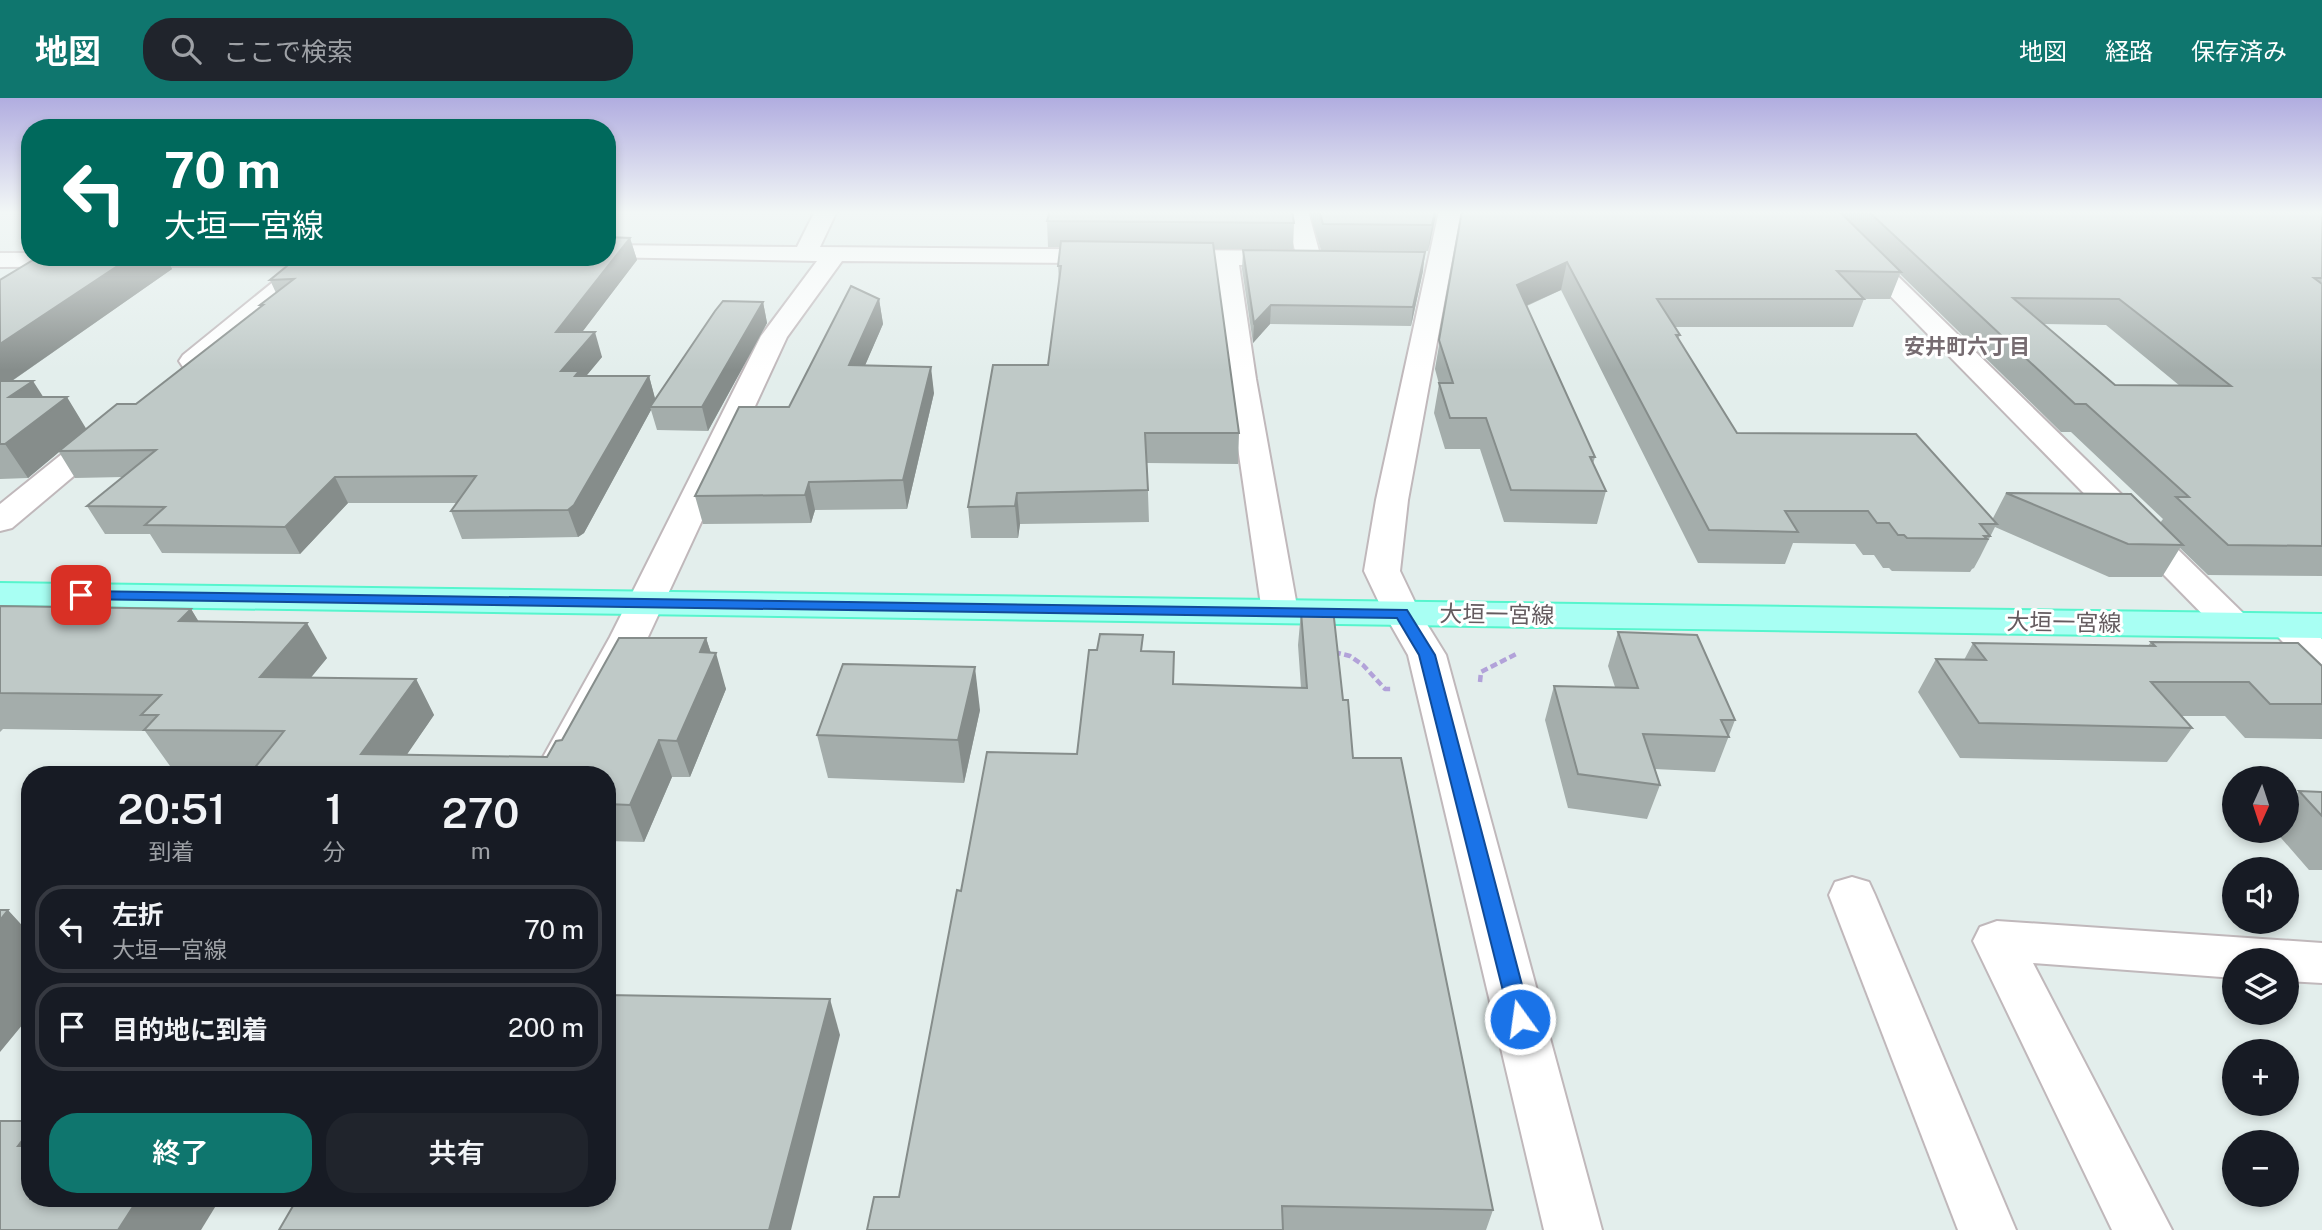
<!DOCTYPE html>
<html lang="ja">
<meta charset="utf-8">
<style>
:root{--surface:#171b24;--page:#20242c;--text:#f1f3f6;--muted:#9ea1a6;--line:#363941;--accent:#0f766e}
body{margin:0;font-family:"Public Sans","Noto Sans JP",sans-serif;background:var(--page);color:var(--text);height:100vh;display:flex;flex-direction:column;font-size:26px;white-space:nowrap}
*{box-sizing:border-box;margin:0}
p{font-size:23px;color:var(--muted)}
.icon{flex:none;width:38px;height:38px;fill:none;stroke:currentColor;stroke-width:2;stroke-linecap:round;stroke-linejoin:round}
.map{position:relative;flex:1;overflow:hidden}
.drawer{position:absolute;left:21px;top:668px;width:595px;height:441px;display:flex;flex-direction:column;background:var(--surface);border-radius:28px;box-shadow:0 4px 10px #0003}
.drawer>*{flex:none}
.banner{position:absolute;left:21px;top:21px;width:595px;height:147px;border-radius:28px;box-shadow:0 4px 10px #0003;background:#00695c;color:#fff;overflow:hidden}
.needle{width:46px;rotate:183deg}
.tools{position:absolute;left:2222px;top:668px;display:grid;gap:14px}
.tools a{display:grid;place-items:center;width:77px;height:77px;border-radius:50%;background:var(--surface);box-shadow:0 4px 10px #0003;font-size:35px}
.pin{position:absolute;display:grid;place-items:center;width:60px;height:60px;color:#fff;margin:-30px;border-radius:14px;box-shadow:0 4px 10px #0006}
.me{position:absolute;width:77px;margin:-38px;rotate:346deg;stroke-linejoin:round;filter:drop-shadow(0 0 5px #0008)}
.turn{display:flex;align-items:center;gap:24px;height:147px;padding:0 28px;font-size:32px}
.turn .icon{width:91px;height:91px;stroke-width:2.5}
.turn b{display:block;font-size:49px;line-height:60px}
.eta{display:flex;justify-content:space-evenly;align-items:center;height:119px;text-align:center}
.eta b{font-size:42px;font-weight:600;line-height:49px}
.button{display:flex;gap:14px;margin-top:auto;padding:14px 28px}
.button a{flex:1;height:80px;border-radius:28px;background:var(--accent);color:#fff;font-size:28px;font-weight:600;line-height:80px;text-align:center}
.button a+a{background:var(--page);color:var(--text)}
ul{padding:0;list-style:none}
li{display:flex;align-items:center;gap:21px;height:88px;margin:0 14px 10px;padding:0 14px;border:4px solid var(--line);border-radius:28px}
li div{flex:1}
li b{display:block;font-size:26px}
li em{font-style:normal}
header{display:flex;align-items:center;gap:42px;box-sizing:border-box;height:98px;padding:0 35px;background:var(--accent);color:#fff}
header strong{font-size:33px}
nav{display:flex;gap:38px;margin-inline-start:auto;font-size:24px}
.search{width:490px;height:63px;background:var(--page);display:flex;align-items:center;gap:18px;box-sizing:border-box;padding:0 24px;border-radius:28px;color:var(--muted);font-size:26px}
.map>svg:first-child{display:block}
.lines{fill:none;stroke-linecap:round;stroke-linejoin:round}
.minor-casing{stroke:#c0b8bb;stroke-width:4}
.major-casing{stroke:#56f5cd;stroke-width:4}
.path{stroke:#b2a2d9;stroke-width:4.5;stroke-dasharray:7 3.5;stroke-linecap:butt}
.minor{fill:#fff;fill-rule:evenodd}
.major{fill:#a8fff3;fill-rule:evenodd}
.wall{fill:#a4adab;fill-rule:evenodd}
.shaded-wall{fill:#868d8b}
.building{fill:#bfc9c7;stroke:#868d8b;stroke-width:2;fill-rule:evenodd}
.route{fill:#1a73e8;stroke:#114b97;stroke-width:2}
.labels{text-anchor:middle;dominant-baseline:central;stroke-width:6;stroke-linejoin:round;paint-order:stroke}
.far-neighbourhood-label{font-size:21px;font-weight:bold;fill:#766c71;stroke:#fff}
.street-label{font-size:23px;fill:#645b5f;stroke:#fff}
</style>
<header>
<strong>地図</strong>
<div class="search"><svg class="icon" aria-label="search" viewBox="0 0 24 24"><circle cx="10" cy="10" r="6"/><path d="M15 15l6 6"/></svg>ここで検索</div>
<nav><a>地図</a><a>経路</a><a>保存済み</a></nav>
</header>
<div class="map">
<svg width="2322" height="1132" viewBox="0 0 2322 1132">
<rect width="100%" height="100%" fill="#e3eeec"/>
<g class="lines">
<g class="minor-casing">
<g id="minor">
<polygon points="815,113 837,113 820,149 1295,153 1286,113 1308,113 1321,160 1317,165 1239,167 1256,281 1298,514 1293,522 1280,525 1267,522 1262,514 1228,281 1215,166 842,163 787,239 648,539 575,677 533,677 610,539 761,238 817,163 600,159 607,159 607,147 797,149"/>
<polygon points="1439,113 1461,113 1408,402 1400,473 1420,515 1446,557 1602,1132 1544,1132 1408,557 1384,515 1364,473 1376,402"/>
<polygon points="1807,113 1831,113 2246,518 2252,526 2246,534 2233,537 2220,534"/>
<polygon points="0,155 30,155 30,159 331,159 203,269 193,271 183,269 179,263 183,257 294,167 0,169"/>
<polygon points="109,324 120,327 124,333 120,339 12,430 0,433 0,406 98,327"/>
<polygon points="2286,516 2299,519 2322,541 2322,574 2308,571 2267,527 2273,519"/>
<polygon points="1852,779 1869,784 1875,797 2016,1132 1958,1132 1829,797 1835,784"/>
<polygon points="1997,823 2322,845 2322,885 2287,883 2287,863 2235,863 2235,880 2033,865 2172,1132 2112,1132 1973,843 1980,829"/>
</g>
</g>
<g class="major-casing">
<polygon id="major" points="0,485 2322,516 2322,540 0,507"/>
</g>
<g class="path">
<polyline points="1334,554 1350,558 1363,567 1385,591 1391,591"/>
<polyline points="1480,584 1481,574 1518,555"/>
</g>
<use href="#minor" class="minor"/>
<use href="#major" class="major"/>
</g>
<g class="wall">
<polygon points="1309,113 1437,113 1428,153 1321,152"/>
<path d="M1462,113H2322V478L2208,477L2180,450L2162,479H2109L1995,429L1980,459L1974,470L1972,471L1970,474L1892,473L1889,470H1883L1874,457H1863L1855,446L1793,445L1785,466L1698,465L1561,192L1527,208L1595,359L1593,366L1606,393L1597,426L1504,424L1480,351H1445L1434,315L1439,286L1435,271ZM1900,176L2061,334H2071L2163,421L2160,425L2006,395L1992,422L1737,335L1678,241L1680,237L1674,229H1853L1864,201H1890ZM2044,226L2106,227L2180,288L2115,287Z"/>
<polygon points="1047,123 1294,125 1293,151 1214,151 1239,335 1238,366 1147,365 1149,424 1020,426 1018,440 971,440 968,409 1048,267 1059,185 1058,168 1060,149 1048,149"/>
<polygon points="630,140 637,162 582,234 602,259 586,278 649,278 655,301 763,204 767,225 708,333 657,332 651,312 584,435 578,439 462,441 451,413 457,405 348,405 300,456 162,455 150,436 105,436 87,408 123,379 75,380 59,354 28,380 0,381 0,182 38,159 166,159 172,171 12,283 44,299 86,331 136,306 261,209 260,207 276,195 270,182"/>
<polygon points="1243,152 1423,173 1411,228 1270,226 1253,245 1242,171"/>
<polygon points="879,201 883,226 865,267 934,295 907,411 815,412 811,425 703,426 695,398 789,309"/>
<polygon points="0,508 191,511 198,523 327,560 311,579 416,581 434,617 406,657 547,659 562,642 706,540 711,555 726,591 690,679 672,679 644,744 607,743 607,677 255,669 170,668 145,633 3,631 0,634"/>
<polygon points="1301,514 1343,602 1353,660 1493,1112 1486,1132 867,1132 899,1099 961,793 1077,656 1143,553 1174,554 1174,586 1301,590 1298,547"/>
<polygon points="1618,534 1735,622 1715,674 1655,671 1660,687 1647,721 1568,710 1545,622 1554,588 1615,589 1608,568"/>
<polygon points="2151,544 2322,568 2322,641 2245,640 2225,618 2181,618 2192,630 2167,664 1960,660 1918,594 1936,561 1964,562 1973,545 2148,548"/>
<polygon points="980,612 964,685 828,680 817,637"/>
<polygon points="2299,693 2322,694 2322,772 2309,772 2275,733 2287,733 2287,707"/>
</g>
<g class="shaded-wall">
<polygon points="1435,113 1437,113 1428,153 1432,127"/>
<polygon points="630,140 637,162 564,258 556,234"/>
<polygon points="1425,154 1423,173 1411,228 1413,209"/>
<polygon points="131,159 166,159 172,171 0,291 0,246"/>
<polygon points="1567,164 1561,192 1512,214 1517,187"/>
<polygon points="879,201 883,226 854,293 849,267"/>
<polygon points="763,204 767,225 708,333 702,309"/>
<polygon points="1271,207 1270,226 1253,245 1254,225"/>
<polygon points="595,234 602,259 582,283 561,273"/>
<polygon points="931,269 934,295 907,411 903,382"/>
<polygon points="649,278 656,304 650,309 651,312 584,435 578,439 568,412"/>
<polygon points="33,283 51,311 67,299 87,332 59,353 59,354 28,380 5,346 9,299"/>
<polygon points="335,379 348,405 300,456 285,429"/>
<polygon points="809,384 815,412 811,425 805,397"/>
<polygon points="1017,395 1020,426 1018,440 1015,408"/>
<polygon points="191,511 213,547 179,523"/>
<polygon points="307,525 327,560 282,615 260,579"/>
<polygon points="706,540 713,562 716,555 726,591 690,679 677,643 700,554"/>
<polygon points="975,569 980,612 964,685 958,642"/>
<polygon points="416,581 434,617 393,677 361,656"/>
<polygon points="659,642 672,679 644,744 630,707"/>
<polygon points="8,812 30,836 30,898 28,900 30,901 30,911 25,916 28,920 0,954 0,822"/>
<polygon points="830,901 840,937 791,1132 769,1132"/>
<polygon points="30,1032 30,1059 18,1048"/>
<polygon points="138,1101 220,1101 201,1132 118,1132"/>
</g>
<g class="building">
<polygon points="1050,113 1292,113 1294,125 1047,123"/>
<polygon points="1319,113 1435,113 1432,127 1323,126"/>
<polygon points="1462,113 1839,113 1901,174 1837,173 1864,201 1657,201 1680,237 1676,237 1737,335 1916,336 1997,426 1980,426 1990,438 1984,438 1987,441 1907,440 1904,437 1898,437 1889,425 1877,425 1868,413 1785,413 1798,434 1709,432 1567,164 1517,187 1595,359 1590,359 1606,393 1511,392 1486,320 1450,320 1439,285 1453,285 1439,242"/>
<path d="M1868,113H2322V180H2314L2322,186V448L2228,447L2176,399H2189L2086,306H2075ZM2013,200L2119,201L2231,288L2115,287Z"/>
<polygon points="607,139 630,140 556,234 595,234 561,273 579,273 575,278 649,278 574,407 568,412 451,413 476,378 335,379 285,429 145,427 165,409 87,408 156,352 59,353 117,306 136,306 263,207 260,207 294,181 270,182 298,159 607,159"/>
<polygon points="1061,143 1213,145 1239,335 1145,335 1148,392 1017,395 1015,408 968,409 993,267 1048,267 1061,168 1058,168"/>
<polygon points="1243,152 1425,154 1413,209 1271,207 1254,225"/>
<polygon points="38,159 131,159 0,246 0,182"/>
<polygon points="851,188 879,201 849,267 931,269 903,382 809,384 805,397 695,398 739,309 789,309"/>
<polygon points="723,203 763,204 702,309 650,309 715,213"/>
<polygon points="0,283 33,283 9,299 67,299 5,346 0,346"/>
<polygon points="2006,395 2131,396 2183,447 2128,446"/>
<polygon points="0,508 191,511 179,523 307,525 260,579 416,581 361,656 547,659 556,643 562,642 619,540 706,540 700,554 716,555 677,643 659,642 630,707 607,706 607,677 249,677 284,633 144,632 158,617 141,617 161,597 0,595"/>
<polygon points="1333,511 1343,602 1348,602 1353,660 1401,660 1493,1112 1282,1108 1283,1132 867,1132 874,1099 899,1099 957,792 961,793 987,654 1077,656 1089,552 1097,552 1100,536 1143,537 1141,553 1174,554 1173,586 1307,590 1301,514"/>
<polygon points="1618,534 1697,537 1735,622 1721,622 1729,639 1643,636 1660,687 1578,676 1554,588 1638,590"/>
<polygon points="2151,544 2298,545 2322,568 2322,606 2270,606 2249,584 2151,584 2192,630 1979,625 1936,561 1986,562 1973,545 2155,548"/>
<polygon points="843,566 975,569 958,642 817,637"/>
<polygon points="2299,693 2322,694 2322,718"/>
<polygon points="0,812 8,812 0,822"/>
<polygon points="607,897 830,901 769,1132 279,1132 297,1101 607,1101"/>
<polygon points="0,1023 30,1023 30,1032 18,1048 30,1048 30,1101 138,1101 118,1132 0,1132"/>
</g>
<linearGradient id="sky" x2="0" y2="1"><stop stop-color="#b1ade0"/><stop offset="0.42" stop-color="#f2f7f6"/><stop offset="1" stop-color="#f2f7f6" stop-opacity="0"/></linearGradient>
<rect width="2322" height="272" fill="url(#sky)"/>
<polygon class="route" points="81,493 1407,512 1435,557 1531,921 1528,928 1520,930 1513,928 1510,921 1419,557 1397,520 75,501 73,497"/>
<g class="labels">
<g class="far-neighbourhood-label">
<text x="1967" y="248">安井町六丁目</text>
</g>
<g class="street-label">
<text transform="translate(1497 516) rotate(1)">大垣一宮線</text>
<text transform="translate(2064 524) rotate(1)">大垣一宮線</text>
</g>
</g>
</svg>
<div class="tools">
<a><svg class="needle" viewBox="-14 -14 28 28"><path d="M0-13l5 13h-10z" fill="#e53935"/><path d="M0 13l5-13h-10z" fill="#9ea1a6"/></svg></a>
<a><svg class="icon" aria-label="sound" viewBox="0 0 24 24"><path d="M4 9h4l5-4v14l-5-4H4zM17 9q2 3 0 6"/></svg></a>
<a><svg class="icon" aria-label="layers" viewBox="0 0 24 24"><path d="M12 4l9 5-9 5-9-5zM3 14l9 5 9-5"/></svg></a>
<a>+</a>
<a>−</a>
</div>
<div class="pin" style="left:81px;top:497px;background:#d93025"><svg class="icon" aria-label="arrive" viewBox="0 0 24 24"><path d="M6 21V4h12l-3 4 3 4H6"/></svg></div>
<svg class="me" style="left:1520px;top:921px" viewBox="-20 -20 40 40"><circle r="17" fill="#1a73e8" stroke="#fff" stroke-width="3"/><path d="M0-11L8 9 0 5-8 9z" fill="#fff"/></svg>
<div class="banner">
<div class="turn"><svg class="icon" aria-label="left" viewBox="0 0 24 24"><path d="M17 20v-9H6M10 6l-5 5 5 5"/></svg><div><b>70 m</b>大垣一宮線</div></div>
</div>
<section class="drawer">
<div class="eta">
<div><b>20:51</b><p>到着</p></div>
<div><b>1</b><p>分</p></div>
<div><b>270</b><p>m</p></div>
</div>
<ul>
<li><svg class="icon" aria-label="left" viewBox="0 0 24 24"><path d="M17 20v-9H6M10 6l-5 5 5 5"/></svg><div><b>左折</b><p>大垣一宮線</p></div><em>70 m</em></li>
<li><svg class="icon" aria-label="arrive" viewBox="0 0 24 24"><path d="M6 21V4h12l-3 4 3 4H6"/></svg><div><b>目的地に到着</b></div><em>200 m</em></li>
</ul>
<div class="button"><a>終了</a><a>共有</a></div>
</section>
</div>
